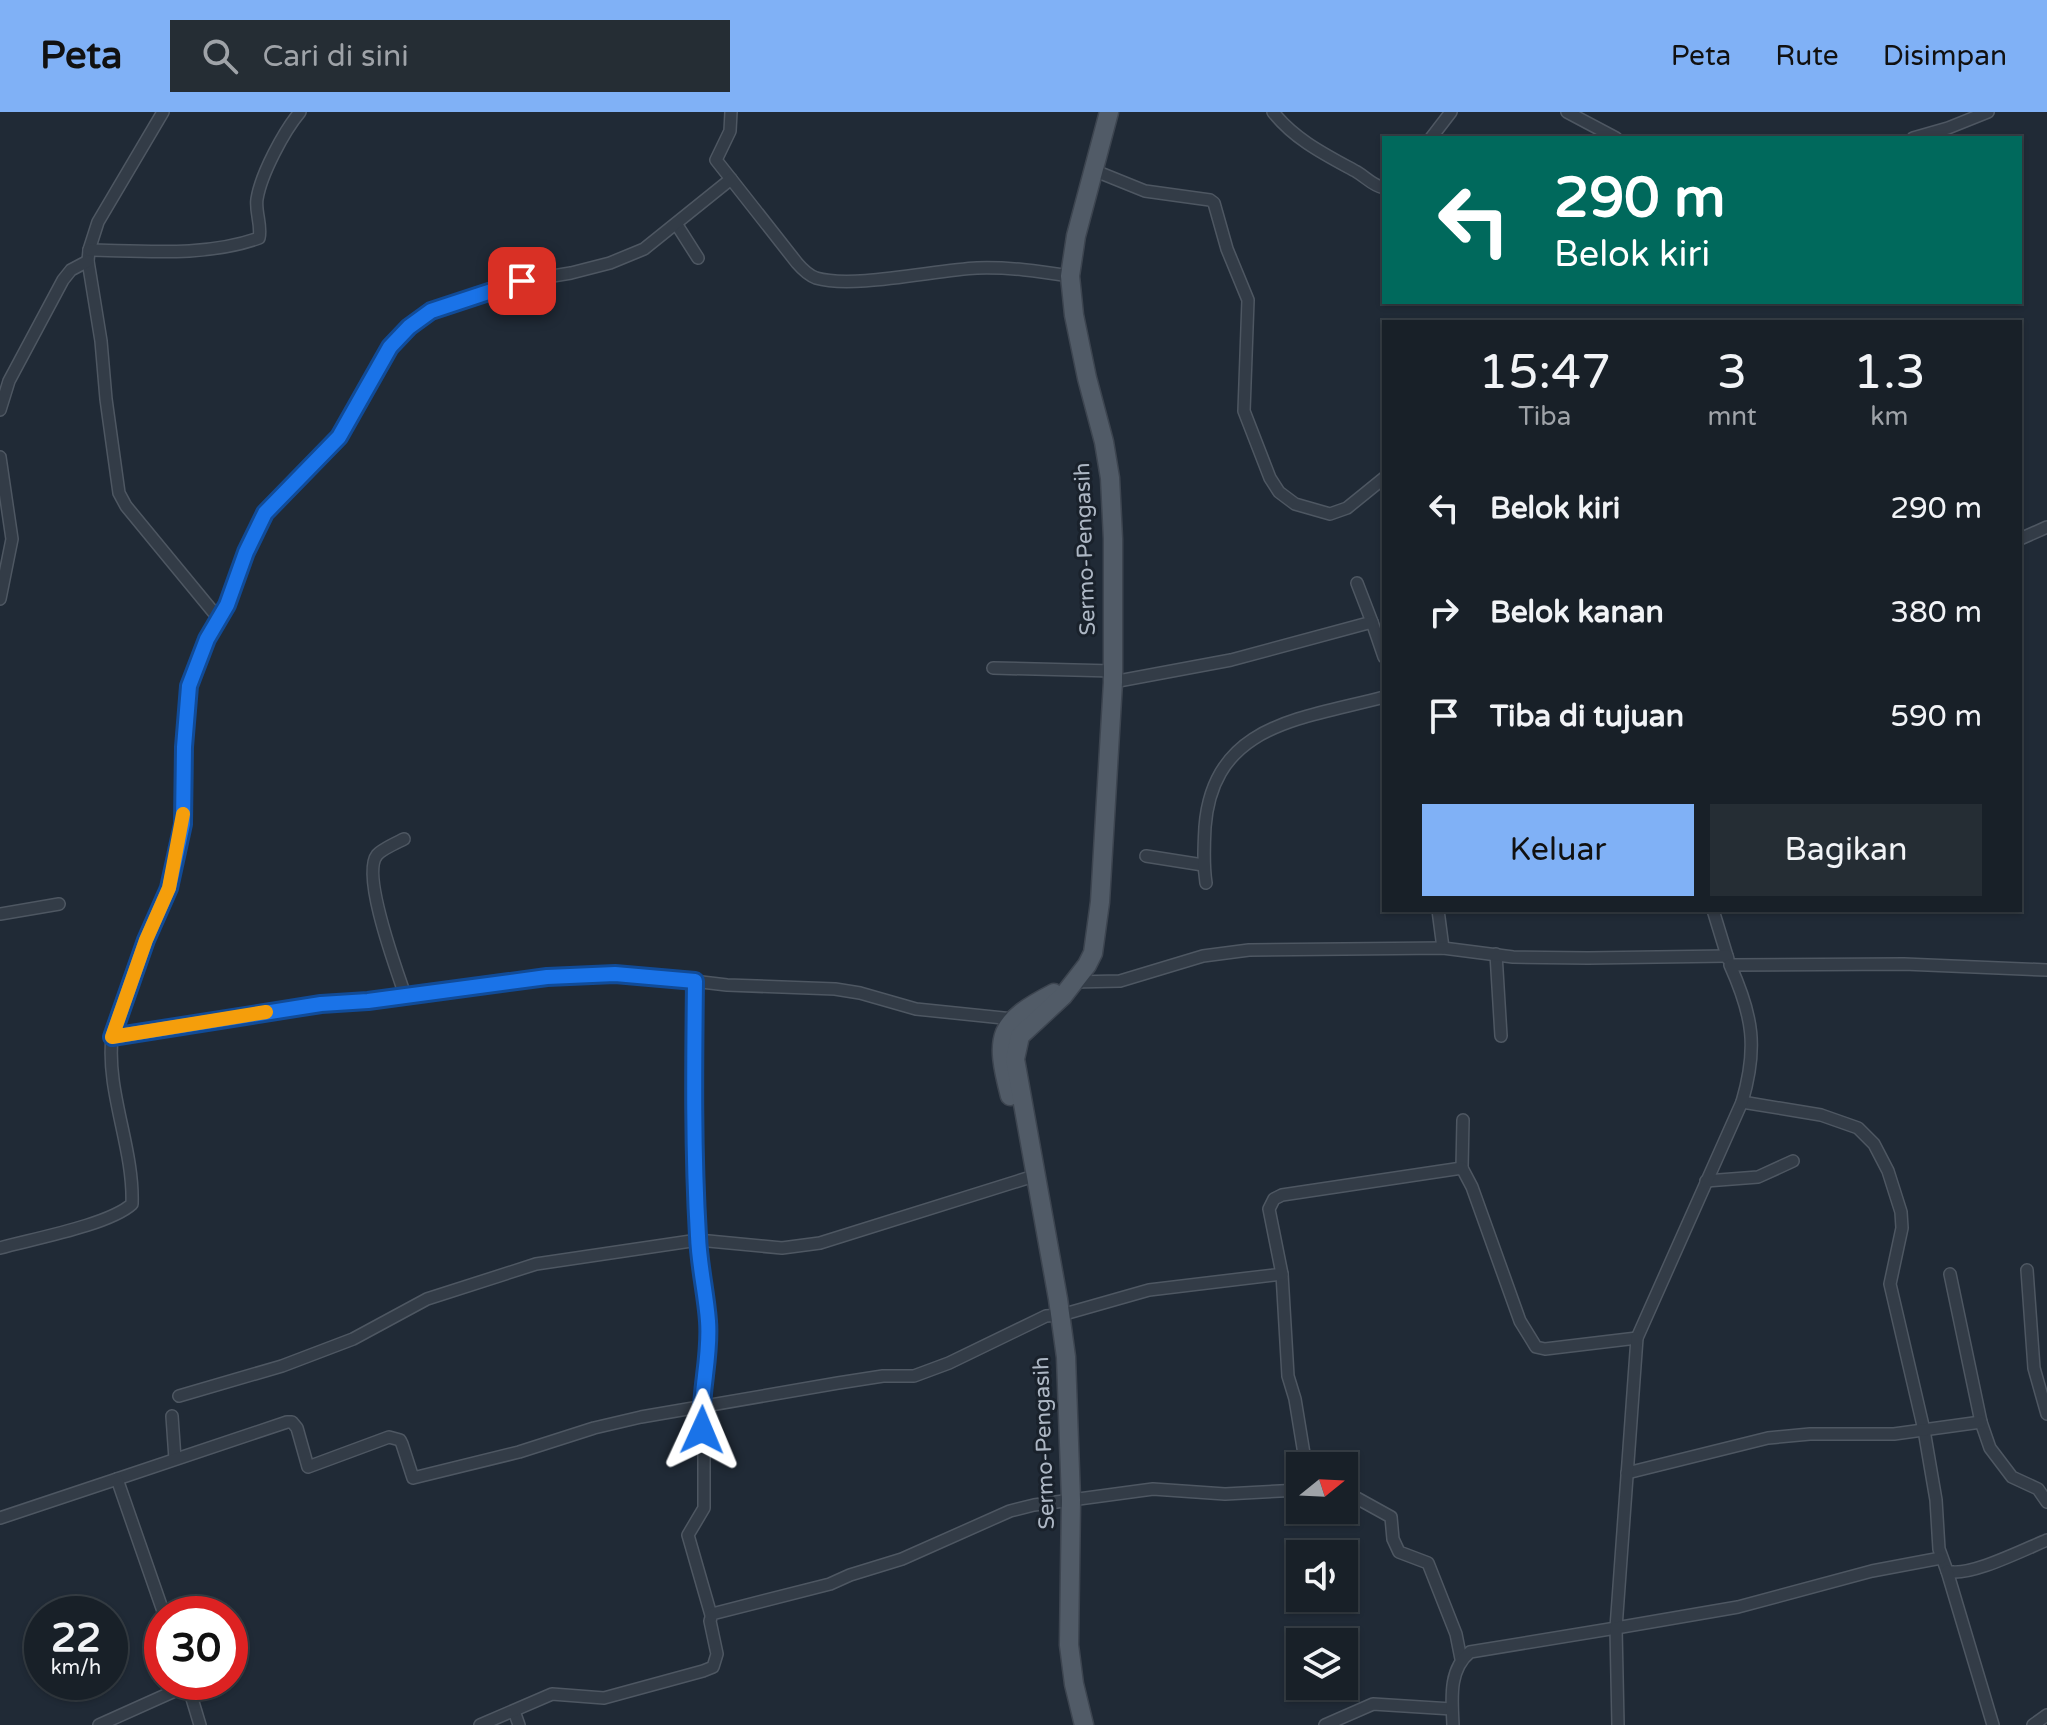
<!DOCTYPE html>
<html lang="id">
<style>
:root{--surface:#182028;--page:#252d34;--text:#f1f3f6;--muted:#9fa3a8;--line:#363e45;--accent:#80b1f6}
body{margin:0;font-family:"Varela Round",sans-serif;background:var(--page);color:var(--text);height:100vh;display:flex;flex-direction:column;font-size:30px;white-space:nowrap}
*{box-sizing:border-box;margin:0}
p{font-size:26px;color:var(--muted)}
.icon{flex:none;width:44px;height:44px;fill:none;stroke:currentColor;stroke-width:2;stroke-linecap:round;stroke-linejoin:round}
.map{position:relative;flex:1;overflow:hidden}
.drawer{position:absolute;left:1382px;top:208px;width:640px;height:592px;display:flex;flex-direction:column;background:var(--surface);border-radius:0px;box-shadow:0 2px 6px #0004,0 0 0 2px var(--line)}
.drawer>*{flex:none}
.guide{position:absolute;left:1382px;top:24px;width:640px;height:168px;border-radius:0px;box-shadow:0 2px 6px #0004,0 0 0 2px var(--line);background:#00695c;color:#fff;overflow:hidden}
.needle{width:52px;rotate:72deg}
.fabs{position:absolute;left:1286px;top:1340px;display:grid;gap:16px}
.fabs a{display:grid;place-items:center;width:72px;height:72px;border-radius:0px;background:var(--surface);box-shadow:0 2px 6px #0004,0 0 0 2px var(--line);font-size:40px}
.speed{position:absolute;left:24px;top:1484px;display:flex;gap:16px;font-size:40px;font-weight:700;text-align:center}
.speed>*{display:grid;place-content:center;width:104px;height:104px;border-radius:50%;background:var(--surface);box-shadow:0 2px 6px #0004,0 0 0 2px var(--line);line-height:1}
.speed small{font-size:20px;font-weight:400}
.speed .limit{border:12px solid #d22;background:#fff;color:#111}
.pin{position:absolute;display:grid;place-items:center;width:68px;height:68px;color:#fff;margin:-34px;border-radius:16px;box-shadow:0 4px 12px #0006}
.me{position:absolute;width:88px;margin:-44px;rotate:1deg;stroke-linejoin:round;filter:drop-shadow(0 0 6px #0008)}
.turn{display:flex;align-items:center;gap:28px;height:168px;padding:0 40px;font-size:36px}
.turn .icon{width:104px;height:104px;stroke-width:2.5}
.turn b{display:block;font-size:56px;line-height:68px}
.eta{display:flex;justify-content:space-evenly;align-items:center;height:136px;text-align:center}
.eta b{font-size:48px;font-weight:600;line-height:56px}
.action{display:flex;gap:16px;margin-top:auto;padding:16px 40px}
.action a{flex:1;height:92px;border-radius:0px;background:var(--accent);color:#111;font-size:32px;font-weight:600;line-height:92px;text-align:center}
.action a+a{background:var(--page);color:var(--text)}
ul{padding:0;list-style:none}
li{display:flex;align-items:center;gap:24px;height:104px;padding:0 40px}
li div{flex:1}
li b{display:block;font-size:30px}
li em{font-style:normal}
header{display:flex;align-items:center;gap:48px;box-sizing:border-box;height:112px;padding:0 40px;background:var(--accent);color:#111}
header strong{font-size:38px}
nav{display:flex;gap:44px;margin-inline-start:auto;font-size:28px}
.search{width:560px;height:72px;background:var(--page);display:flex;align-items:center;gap:20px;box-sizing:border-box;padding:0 28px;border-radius:0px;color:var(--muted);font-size:30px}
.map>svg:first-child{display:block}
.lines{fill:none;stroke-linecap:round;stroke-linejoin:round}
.street-casing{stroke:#4e5762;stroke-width:14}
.primary-casing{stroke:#3d4550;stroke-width:21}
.street{stroke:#333c47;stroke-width:11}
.primary{stroke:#515b67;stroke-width:18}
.route-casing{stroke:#114b97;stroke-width:20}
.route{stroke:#1a73e8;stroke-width:14}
.slow{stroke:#f59e0b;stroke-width:14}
.labels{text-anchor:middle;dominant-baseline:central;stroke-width:6;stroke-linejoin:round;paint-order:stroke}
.street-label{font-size:22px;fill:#adb7c4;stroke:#19212b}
</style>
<header>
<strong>Peta</strong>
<div class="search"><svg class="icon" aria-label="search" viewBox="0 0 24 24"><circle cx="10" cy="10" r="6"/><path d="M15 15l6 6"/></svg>Cari di sini</div>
<nav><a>Peta</a><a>Rute</a><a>Disimpan</a></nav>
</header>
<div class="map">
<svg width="2047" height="1613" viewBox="0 0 2047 1613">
<rect width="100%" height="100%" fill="#202a36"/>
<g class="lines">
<g class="street-casing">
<g id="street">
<polyline points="163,0 98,110 89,138 88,149 101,229 106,287 119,381 126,394 219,507"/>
<polyline points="731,0 730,19 716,48 731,67"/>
<path d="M1273,0C1295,28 1326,43 1357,60C1367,66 1372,73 1384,76"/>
<polyline points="1567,0 1616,26"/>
<polyline points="1431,26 1451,0"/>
<polyline points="1913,26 1948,16 1988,0"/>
<polyline points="1093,58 1145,79 1210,88 1214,91 1227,137 1248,188 1244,299 1270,366 1279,380 1295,392 1330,402 1347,396 1384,366"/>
<polyline points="677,113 698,146"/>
<path d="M89,138C146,139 205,145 259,126C262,113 255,100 257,87C261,62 284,19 300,0"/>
<polyline points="0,298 9,269 63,168 71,158 88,149"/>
<polyline points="0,345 12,427 0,487"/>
<polyline points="2020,427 2047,415"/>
<polyline points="1357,471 1372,510"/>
<polyline points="993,556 1113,559"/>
<polyline points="1113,570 1231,548 1372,510 1384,545"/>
<path d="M404,727C396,731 382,737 377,743C361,763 397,859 405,883"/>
<polyline points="1146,744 1203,753"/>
<path d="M1206,771C1203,752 1204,734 1205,715C1213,611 1302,607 1384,585"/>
<polyline points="1438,798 1443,836"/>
<polyline points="1713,798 1728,847"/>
<polyline points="0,802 59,792"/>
<polyline points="1496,842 1501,924"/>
<polyline points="695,869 693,1003 698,1128 708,1210 707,1249 701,1296 704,1340 704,1396 688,1423 711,1503"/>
<polyline points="1073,870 1120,869 1203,844 1249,838 1443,836 1513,845 1588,846 1727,844"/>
<path d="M112,925L146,828L169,776L183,712L184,635L189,574L207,527L227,493L246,440L265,401L339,325L390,235L409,215L431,199L522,169L571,161L610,151L644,137L731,67L797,151C803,158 808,163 816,166C853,177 935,158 977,156C1009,155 1038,159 1070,164"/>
<path d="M1742,990L1821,1003L1858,1016L1874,1032L1888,1059L1901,1100L1902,1116L1890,1172L1924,1318L1936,1388L1939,1437L1947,1459C1968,1466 2025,1437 2047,1428"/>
<polyline points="1462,1056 1463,1008"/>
<polyline points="1706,1069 1758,1065 1793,1049"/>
<path d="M0,1136C32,1127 109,1113 132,1092C134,1036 106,980 112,925L321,892L368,889L588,861L642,863L727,873L835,877L860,881L916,897L1013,907"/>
<polyline points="2027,1158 2034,1256 2047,1302"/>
<polyline points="1282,1162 1288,1264 1295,1287 1306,1354"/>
<polyline points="1950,1162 1981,1310 1990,1336 2012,1365 2038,1377 2047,1390"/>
<polyline points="179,1284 282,1254 353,1227 427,1187 536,1152 698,1128 782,1136 820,1131 1034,1064"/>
<polyline points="172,1304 175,1347"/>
<polyline points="1627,1361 1768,1326 1810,1322 1894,1322 1981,1310"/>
<polyline points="117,1367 287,1310 292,1310 297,1316 308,1355 389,1325 400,1328 402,1332 413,1366 519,1340 594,1316 641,1305 838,1271 883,1264 914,1264 949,1251 1046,1204 1061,1203 1149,1178 1282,1162 1269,1097 1274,1087 1282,1083 1462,1056 1472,1075 1520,1209 1536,1235 1545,1237 1637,1226"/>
<polyline points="1344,1379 1391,1405 1393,1427 1399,1440 1428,1451 1456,1522 1461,1547"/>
<polyline points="0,1406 117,1367 164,1502"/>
<polyline points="1947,1459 1993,1613"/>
<polyline points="187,1570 200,1613"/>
<polyline points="514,1599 519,1613"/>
<polyline points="99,1613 188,1573"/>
<polyline points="480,1613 552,1582 604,1586 703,1559 713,1555 717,1542 710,1509 712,1502 830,1472 850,1463 902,1447 1010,1399 1034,1393 1153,1377 1225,1382 1300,1378"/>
<polyline points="1325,1613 1373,1592 1452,1597"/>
<path d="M1453,1613C1452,1588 1448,1558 1470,1540L1616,1516L1637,1226L1742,990C1758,936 1753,904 1730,853L1904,852L2047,858"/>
<polyline points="1618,1613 1616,1516 1738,1495 1872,1459 1941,1446"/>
<polyline points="2033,1613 2047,1603"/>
</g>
</g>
<g class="primary-casing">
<g id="primary">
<path d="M1010,984C994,923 998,910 1054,881"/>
<polyline points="1084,1613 1074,1572 1069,1533 1071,1388 1066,1245 1058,1187 1015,947 1020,924 1063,884 1087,853 1093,841 1100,790 1113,570 1113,427 1110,366 1104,330 1087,266 1074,203 1070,164 1076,124 1109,0"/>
</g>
</g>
<use href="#street" class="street"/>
<use href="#primary" class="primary"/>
</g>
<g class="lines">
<g class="route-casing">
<path id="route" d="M522,169L431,199L409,215L390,235L339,325L265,401L246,440L227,493L207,527L189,574L184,635L183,712L169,776L146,828L112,925L321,892L368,889L547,865L615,862L695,869C694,954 693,1039 698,1124C699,1153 706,1181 708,1209C711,1246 699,1281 702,1318"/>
</g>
<use href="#route" class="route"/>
<polyline class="slow" points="183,702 169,776 146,828 112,925 266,900"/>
</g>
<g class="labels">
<g class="street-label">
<text transform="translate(1085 437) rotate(-92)">Sermo-Pengasih</text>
<text transform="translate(1044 1331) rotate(-92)">Sermo-Pengasih</text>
</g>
</g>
</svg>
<div class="fabs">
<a><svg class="needle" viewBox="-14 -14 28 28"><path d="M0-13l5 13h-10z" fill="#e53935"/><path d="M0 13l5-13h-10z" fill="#9fa3a8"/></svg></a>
<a><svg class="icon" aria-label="sound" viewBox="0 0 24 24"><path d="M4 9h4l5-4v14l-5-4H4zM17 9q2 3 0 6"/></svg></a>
<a><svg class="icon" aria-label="layers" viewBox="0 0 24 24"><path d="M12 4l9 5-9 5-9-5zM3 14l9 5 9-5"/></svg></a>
</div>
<div class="speed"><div>22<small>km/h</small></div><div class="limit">30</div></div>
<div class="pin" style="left:522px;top:169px;background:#d93025"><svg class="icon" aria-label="arrive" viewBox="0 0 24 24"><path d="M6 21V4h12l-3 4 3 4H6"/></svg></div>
<svg class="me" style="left:702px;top:1318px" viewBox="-20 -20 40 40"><path d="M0-17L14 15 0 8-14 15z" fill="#1a73e8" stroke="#fff" stroke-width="4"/></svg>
<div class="guide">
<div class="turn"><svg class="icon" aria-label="left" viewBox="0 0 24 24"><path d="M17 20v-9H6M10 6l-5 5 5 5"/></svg><div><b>290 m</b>Belok kiri</div></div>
</div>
<section class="drawer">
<div class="eta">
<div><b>15:47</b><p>Tiba</p></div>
<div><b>3</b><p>mnt</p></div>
<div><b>1.3</b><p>km</p></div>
</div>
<ul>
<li><svg class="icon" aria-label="left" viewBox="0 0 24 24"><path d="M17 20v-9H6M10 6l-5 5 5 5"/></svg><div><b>Belok kiri</b></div><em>290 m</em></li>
<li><svg class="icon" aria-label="right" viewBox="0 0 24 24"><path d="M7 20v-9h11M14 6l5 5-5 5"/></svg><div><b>Belok kanan</b></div><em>380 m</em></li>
<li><svg class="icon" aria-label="arrive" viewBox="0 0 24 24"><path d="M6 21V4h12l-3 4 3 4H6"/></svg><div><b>Tiba di tujuan</b></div><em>590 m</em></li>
</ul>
<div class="action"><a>Keluar</a><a>Bagikan</a></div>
</section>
</div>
